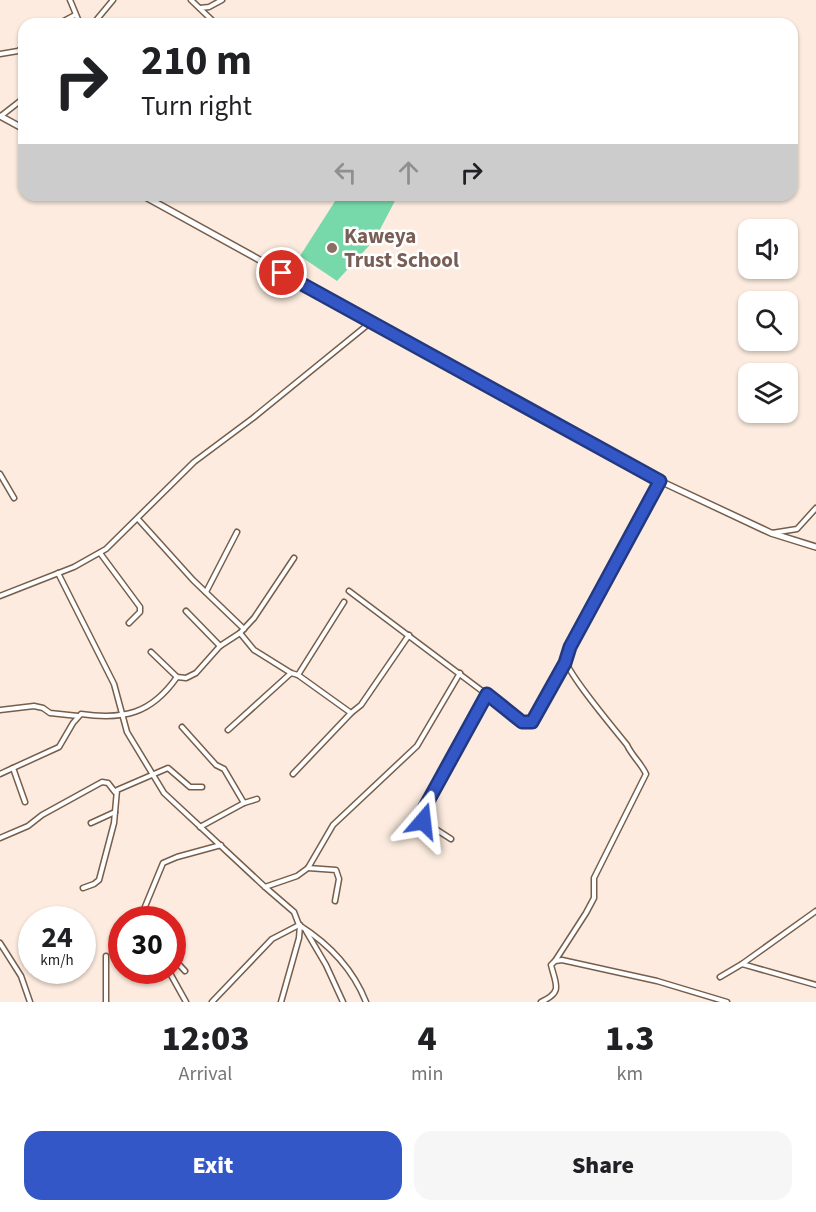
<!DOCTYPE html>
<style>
:root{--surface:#fff;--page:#f6f6f6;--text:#202124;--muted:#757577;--accent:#3457c7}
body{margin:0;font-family:"Source Sans 3",sans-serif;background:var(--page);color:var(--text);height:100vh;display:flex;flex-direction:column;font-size:22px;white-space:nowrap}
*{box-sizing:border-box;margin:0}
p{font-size:20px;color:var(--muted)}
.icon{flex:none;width:33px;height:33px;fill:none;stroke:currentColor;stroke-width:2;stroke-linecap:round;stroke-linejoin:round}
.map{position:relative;height:1002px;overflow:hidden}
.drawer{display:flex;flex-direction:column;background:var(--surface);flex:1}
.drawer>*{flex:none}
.banner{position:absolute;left:18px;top:18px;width:780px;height:183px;border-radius:18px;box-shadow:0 2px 4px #0004;background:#fff;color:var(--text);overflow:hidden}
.buttons{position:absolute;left:738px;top:219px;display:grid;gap:12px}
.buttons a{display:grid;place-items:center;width:60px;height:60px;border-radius:12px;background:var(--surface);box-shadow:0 2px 4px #0004;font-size:30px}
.speed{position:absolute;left:18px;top:906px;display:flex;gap:12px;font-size:30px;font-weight:700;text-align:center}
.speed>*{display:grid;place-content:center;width:78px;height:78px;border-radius:50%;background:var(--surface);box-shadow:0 2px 4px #0004;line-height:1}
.speed small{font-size:15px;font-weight:400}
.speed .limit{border:9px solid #d22;background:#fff;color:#111}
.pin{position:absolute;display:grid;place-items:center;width:51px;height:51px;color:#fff;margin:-26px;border:3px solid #fff;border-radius:50%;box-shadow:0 2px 6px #0007}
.me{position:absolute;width:66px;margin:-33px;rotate:17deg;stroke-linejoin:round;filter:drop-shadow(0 0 4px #0008)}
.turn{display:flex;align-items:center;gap:21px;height:126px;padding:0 24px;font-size:27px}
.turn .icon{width:78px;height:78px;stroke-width:2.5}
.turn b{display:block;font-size:42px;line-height:51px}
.lanes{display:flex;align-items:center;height:57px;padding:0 24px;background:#0003;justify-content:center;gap:30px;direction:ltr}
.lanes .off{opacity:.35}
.eta{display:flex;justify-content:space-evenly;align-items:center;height:102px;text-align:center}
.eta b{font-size:36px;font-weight:800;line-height:42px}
.button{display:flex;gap:12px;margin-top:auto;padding:12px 24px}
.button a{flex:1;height:69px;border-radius:18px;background:var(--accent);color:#fff;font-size:24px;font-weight:800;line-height:69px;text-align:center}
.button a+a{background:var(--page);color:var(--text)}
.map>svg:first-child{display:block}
.garden{fill:#77d9a9}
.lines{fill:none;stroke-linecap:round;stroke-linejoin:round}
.minor-casing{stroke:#765e4b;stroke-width:7}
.secondary-casing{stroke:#765e4b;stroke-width:8}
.minor{stroke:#fff;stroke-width:4}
.secondary{stroke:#fff;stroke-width:5}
.route-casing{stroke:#223981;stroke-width:15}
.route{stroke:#3457c7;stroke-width:10}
.education-dot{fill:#8d6e63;stroke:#fff;stroke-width:2}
.labels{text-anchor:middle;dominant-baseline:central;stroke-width:5;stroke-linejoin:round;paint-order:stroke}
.education-label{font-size:21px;font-weight:bold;fill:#785e54;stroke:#fff;text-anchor:start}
</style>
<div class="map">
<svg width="816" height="1002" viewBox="0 0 816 1002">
<rect width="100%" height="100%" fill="#fcebde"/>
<polygon class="garden" points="339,195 398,195 375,239 337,281 300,256"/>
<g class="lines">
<g class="minor-casing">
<g id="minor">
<polyline points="70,0 80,24"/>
<polyline points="191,0 216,24"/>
<polyline points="200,8 209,7 222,0"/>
<polyline points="58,24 75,15"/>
<polyline points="93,24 113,0"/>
<polyline points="0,54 18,51 24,47"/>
<polyline points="1,116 24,98"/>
<polyline points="0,474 14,498"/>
<polyline points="138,519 193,580 244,629"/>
<polyline points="772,533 797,529 816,508"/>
<polyline points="100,553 140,607 140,612 129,623"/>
<polyline points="58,573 114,684 127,732 164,793 265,887 294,912 299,925 272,939 212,1002"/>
<polyline points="349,591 522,721 532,722 565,663"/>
<polyline points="206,592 237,532"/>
<polyline points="0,596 74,567 106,549 194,462 253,418 371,322"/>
<polyline points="186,611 220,646"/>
<polyline points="240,633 254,650 291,673 298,675 351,713 361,705 409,635"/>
<polyline points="151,652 177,677 186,678 196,673 220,646 240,633 254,618 294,558"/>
<polyline points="298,675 344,602"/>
<polyline points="0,710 34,706 43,708 50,713 78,716"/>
<polyline points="182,727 216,765 224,769 244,803"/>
<polyline points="228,730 291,673"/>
<polyline points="0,774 13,768"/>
<polyline points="293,774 351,713"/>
<path d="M25,802L13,768L59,747L73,723L81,714C124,720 151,714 177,677"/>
<polyline points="91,823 115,812"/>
<polyline points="200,827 244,803 257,799"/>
<polyline points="0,838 28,826 42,815 102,782 108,783 115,792"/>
<polyline points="451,839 423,821 421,814 487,694"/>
<polyline points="308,868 336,870 339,879 335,901"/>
<polyline points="265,887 297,876 308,868 333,825 417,746 460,673"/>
<polyline points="83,888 94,884 99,880 114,823 117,790 168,768 190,787 202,787"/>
<polyline points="146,920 144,909 163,863 177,857 221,845"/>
<path d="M299,925C329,944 353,969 366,1002"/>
<polyline points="306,931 326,965 343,1002"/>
<polyline points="0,943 21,976 30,1002"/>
<polyline points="172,957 185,971"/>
<path d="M555,961L586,913L594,898V878L646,774C641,763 632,756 627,745C616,731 565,671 565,658L660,481"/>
<polyline points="742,964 816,985"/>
<polyline points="171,975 186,1002"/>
<polyline points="720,977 742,964 816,911"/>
<polyline points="106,1002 106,956"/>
<polyline points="281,1002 299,938 300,925"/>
<path d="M541,1002C563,992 556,985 551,965L555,961L562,960L657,981L727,1002"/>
</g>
</g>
<g class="secondary-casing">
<g id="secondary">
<polyline points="0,116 24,129"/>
<polyline points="142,195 660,481 771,533 816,547"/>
</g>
</g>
<use href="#minor" class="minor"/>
<use href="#secondary" class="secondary"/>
</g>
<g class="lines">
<g class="route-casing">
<polyline id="route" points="282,273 660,481 570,647 565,663 532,722 522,722 487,694 421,814 423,821"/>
</g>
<use href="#route" class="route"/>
</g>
<circle class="education-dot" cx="332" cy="248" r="6"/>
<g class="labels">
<g class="education-label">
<text x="344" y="236">Kaweya<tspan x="344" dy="24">Trust School</tspan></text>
</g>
</g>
</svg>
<div class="buttons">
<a><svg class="icon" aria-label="sound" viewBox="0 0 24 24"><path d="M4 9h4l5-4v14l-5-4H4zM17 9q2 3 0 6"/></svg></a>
<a><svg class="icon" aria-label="search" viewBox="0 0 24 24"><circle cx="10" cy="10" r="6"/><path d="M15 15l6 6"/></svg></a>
<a><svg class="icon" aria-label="layers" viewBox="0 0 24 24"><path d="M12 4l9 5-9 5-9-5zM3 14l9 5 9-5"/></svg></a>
</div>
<div class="speed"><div>24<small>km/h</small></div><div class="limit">30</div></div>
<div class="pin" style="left:282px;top:273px;background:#d93025"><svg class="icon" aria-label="arrive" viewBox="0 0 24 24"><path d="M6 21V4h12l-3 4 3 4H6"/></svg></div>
<svg class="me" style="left:423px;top:821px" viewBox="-20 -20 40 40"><path d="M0-17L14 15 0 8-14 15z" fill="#3457c7" stroke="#fff" stroke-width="4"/></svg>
<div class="banner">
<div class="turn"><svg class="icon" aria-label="right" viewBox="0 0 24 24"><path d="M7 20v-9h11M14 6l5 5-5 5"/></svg><div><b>210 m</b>Turn right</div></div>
<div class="lanes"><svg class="icon off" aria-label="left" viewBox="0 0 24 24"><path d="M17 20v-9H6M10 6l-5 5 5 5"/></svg><svg class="icon off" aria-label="ahead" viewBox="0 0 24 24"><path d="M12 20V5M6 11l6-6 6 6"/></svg><svg class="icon" aria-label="right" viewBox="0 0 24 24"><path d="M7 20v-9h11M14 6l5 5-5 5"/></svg></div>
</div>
</div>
<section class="drawer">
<div class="eta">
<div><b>12:03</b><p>Arrival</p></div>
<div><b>4</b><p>min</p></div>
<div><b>1.3</b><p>km</p></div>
</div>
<div class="button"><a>Exit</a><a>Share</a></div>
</section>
